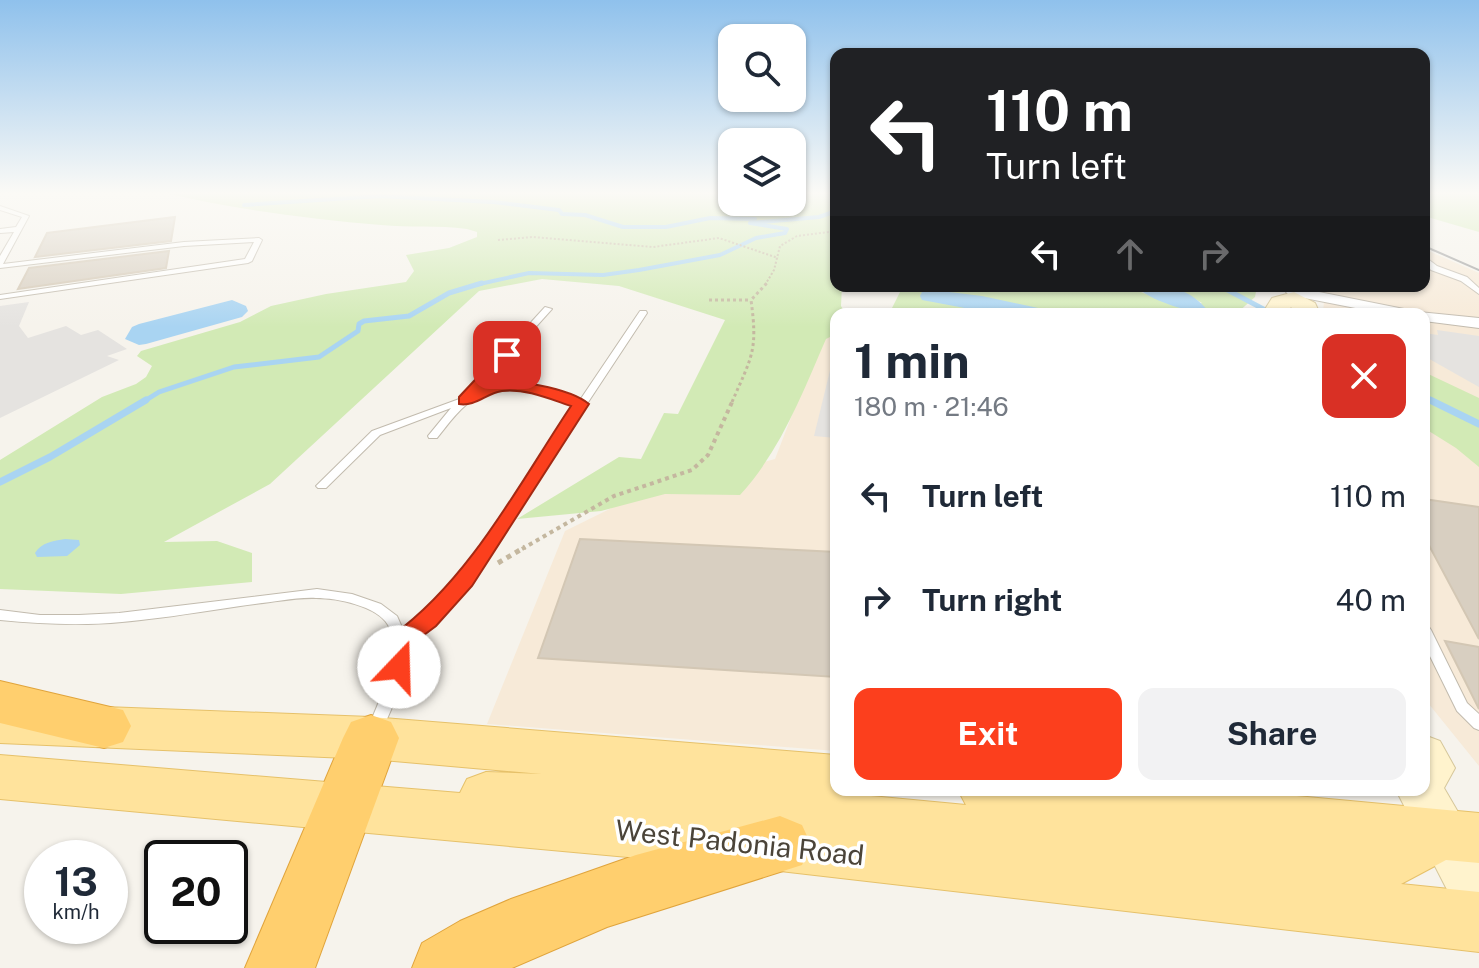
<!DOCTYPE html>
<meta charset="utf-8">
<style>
:root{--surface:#fff;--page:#f2f2f3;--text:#1f2937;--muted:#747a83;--accent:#fc3f1d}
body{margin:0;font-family:"Public Sans",sans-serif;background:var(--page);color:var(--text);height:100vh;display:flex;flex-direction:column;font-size:30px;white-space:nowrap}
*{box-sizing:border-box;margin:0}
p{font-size:26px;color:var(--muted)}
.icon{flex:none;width:44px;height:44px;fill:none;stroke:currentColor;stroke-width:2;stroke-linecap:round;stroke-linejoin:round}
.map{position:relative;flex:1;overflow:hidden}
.sheet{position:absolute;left:830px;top:308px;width:600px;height:488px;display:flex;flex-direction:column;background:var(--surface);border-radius:16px;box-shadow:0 2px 6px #0004}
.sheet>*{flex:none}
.guide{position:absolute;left:830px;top:48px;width:600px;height:244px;border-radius:16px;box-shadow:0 2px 6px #0004;background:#202124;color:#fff;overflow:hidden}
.tools{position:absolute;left:718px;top:24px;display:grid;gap:16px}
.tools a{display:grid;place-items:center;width:88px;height:88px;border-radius:16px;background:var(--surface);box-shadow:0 2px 6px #0004;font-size:40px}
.speed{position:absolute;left:24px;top:840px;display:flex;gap:16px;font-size:40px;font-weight:700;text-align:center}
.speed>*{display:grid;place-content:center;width:104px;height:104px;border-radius:50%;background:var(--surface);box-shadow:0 2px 6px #0004;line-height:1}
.speed small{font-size:20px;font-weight:400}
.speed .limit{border:4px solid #111;border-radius:12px;background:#fff;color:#111}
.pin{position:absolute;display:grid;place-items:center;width:68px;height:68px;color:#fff;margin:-34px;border-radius:16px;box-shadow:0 4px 12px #0006}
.me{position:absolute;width:88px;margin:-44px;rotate:21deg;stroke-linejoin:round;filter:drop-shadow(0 0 6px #0008)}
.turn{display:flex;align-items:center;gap:28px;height:168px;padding:0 24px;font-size:36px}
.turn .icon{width:104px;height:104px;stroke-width:2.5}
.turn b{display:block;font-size:56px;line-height:68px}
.lanes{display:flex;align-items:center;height:76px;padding:0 24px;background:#0003;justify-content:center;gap:40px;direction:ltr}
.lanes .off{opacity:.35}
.round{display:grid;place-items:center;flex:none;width:84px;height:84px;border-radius:16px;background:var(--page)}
.overview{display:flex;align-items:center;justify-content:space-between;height:136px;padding:0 24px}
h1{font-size:48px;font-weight:700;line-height:60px}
.cta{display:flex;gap:16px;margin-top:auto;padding:16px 24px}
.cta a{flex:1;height:92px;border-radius:16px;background:var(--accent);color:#fff;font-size:32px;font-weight:700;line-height:92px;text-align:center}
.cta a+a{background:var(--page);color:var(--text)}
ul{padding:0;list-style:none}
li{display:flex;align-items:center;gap:24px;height:104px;padding:0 24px}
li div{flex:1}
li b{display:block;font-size:30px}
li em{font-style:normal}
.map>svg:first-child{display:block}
.commercial{fill:#f7ead8}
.green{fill:#d2eab5}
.parking{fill:#e5e3e0}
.water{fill:#a9d4f2}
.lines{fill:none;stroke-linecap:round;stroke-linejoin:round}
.stream-far2{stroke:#a9d4f2;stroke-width:4}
.stream-far1{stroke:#a9d4f2;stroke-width:5}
.stream{stroke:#a9d4f2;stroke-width:7}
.building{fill:#d8cfc1;stroke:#d3c7b4;stroke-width:2}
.service-casing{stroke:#c2bbae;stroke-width:2}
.minor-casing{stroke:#c2bbae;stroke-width:2}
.secondary-casing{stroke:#d6c79b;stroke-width:2}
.primary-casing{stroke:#e6c16a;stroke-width:2}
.motorway-casing{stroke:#e0a43c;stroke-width:2}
.path-far3{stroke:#c4b79f;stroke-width:2;stroke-dasharray:2 2;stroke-linecap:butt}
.path-far2{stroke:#c4b79f;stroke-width:3;stroke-dasharray:3 3;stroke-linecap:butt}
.path-far1{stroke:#c4b79f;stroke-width:4;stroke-dasharray:4 4;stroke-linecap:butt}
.path{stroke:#c4b79f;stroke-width:5;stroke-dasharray:5 5;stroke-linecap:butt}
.service{fill:#fff;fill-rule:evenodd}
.minor{fill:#fff;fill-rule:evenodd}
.secondary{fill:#fff3cd;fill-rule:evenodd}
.primary{fill:#ffe39c;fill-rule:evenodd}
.motorway{fill:#ffcf6e;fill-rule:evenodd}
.tram{stroke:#9a9a9a;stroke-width:2}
.route{fill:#fc3f1d;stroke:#a42913;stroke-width:2}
.labels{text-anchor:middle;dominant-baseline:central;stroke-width:7;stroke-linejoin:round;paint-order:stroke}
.near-street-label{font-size:28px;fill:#4b4439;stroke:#fff}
</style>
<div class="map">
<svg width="1479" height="968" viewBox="0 0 1479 968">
<rect width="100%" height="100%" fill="#f6f3ec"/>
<g class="commercial">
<polygon points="1424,249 1479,273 1479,766 1424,698 1424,314 1323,314 1325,286 1424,286"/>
<polygon points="836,324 836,751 487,724 565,531 638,495 775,459 824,332"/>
</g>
<g class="green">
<path d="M161,192H732V202H792V192H836V286H842L841,306L846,314H836V334L826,339C802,394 781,450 740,495L665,494L601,511L517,519L619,457L641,459L664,413L678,414L725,320L619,286L542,279L479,291L270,484L164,542L217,541L252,553V582L121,594L0,589V460L102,397L136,384L146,377L152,366L137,356L141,351L240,322L271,306L326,294L406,282L414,271L406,255L449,248L477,237V232L467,229C438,225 409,228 381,225C307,219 232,209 161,192Z"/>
<polygon points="1424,192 1479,192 1479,232 1424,216"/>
<polygon points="908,286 1135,286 1141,292 1186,310 1202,303 1173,286 1257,286 1255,297 1236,314 952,314 892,308 900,292"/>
<polygon points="1424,372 1479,398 1479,467 1456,448 1424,428"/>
</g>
<g class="parking">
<polygon points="29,302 19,326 28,338 66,326 81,335 98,330 127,349 107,356 119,360 0,418 0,306"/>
<polygon points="1437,330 1479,336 1479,387 1424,356 1424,333 1438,335"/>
<polygon points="836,346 836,438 814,436"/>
</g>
<g class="water">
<path d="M1135,286C1164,285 1188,286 1208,311L1203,314C1182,309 1151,301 1135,286Z"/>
<polygon points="933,290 982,296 1066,314 986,312 922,300 920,296 922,292"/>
<polygon points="232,300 246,306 248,311 242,317 146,344 139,345 125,339 132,327 139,324"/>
<path d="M65,539L79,540L80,545L67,556L37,557L35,553C42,542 53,541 65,539Z"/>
</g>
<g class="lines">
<g class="stream-far2">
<polyline points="244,205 380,196 493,202 559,210 562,214 585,215 623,227 666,227 710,218 755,219"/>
<polyline points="475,285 529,273 603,275 639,270 720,255 756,238 785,233 787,229 750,223 819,217 836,211"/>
</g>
<g class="stream-far1">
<polyline points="1220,286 1273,314"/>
<polyline points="1424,397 1434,402"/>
<polyline points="143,402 159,392 234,367 319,357 358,331 359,324 364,321 409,316 449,293 482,283"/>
</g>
<g class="stream">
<polyline points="1430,400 1479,424"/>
<polyline points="0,482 50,457 146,400"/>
</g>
</g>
<g class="building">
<polygon points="175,217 171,241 35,257 47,233"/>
<polygon points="169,251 166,268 18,289 29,268"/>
<polygon points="1424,499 1479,507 1479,639 1424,536"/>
<polygon points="580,539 836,552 836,677 538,658"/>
<polygon points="1445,641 1479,647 1479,709"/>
</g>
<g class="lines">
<g class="service-casing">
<g id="service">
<polygon points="0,206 29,216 3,264 184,242 259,238 262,240 252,261 248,263 0,299 0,295 245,259 254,242 184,246 0,268 0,256 14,232 0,233 0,229 16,227 22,217 0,210"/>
<polygon points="1424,256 1437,266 1467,277 1479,288 1479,294 1461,281 1431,270 1424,262"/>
<path d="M545,307L552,309L479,390C516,380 544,388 580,400L640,311H646L647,313L468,584L433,624L406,644C407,674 393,708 380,734L375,736L370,734L367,730C378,704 403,652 388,625C377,606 337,598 316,598C296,597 275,602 255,604C211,610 167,618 122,622C81,626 41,624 0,620V610L40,615H79L119,613L317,589L352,594L381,604L397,616L404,632L423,618L460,578L576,406C541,393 500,379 466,405C455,414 446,427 437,438H429L428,436L451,408L380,435L326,488H318L316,486L372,431L462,398Z"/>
<polygon points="1424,625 1429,627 1431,630 1467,703 1479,714 1479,730 1474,728 1457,711 1424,644"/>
</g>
</g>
<g class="minor-casing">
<polygon id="minor" points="1294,287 1419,312 1479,318 1479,328 1424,321 1424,314 1386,314 1289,295 1286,292"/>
</g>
<g class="secondary-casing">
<g id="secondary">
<polygon points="1294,292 1315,303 1320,314 1296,314 1291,307 1286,314 1262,314 1272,298"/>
<polygon points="1424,735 1440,741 1455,768 1444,788 1479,848 1479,922 1460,915 1396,790 1424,790"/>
</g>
</g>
<g class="primary-casing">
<polygon id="primary" points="0,703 371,717 836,755 836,790 856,790 850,794 966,805 958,790 1234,790 1479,813 1479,863 1446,860 1401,884 1479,892 1479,952 780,871 0,799 0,755 460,793 467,779 486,772 542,774 371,759 0,743"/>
</g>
<g class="motorway-casing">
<g id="motorway">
<polygon points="0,681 123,710 131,726 123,742 104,748 0,723"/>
<polygon points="371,715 391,722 399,738 315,968 245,968 343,738 351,722"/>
<polygon points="780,816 802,825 811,845 802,865 607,927 512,968 412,968 422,943 460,921 511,899 636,855"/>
</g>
</g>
<g class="path-far3">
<polyline points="498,240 533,237 653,247 719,238 778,258"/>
<polyline points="765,285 774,270 780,246 797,236 836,231"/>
</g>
<g class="path-far2">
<polyline points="709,300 751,300"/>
<path d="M732,402C752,356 758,351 751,300L767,283"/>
</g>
<polyline class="path-far1" points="522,549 614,496 692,470 708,455 733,400"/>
<polyline class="path" points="498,563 525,547"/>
<use href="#service" class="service"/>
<use href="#minor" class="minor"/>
<use href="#secondary" class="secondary"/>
<use href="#primary" class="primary"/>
<use href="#motorway" class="motorway"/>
<polyline class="tram" points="1424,246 1479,270"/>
</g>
<linearGradient id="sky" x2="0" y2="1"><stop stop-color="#8fc1ec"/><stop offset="0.59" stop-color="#fbfaf6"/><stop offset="1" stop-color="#fbfaf6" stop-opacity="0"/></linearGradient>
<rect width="1479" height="327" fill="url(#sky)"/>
<path class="route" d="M507,350L514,355L488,385C510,376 571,389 589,404L472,586L436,626L412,644L407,674L399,676L390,674L387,667L393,635C470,579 519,484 571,406C550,399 525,388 502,391C487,393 475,407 459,404V397L501,352Z"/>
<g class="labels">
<g class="near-street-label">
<text transform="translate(740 842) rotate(6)">West Padonia Road</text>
</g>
</g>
</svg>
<div class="tools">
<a><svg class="icon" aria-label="search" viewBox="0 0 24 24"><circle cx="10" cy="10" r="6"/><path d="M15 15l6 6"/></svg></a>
<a><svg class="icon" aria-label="layers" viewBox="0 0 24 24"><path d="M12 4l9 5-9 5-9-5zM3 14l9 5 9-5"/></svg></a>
</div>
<div class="speed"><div>13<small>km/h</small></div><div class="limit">20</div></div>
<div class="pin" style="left:507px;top:355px;background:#d93025"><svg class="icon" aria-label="arrive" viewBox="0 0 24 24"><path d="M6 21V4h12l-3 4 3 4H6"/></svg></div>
<svg class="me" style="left:399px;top:667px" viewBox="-20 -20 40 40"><circle r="19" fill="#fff"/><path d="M0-13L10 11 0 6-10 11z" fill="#fc3f1d"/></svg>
<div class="guide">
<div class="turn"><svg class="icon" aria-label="left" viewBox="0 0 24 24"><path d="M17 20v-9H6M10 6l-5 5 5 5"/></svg><div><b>110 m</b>Turn left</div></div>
<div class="lanes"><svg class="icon" aria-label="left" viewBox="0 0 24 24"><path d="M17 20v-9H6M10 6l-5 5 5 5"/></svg><svg class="icon off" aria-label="ahead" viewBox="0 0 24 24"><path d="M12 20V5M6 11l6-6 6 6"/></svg><svg class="icon off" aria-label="right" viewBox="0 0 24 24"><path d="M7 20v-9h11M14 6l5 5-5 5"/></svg></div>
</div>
<section class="sheet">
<div class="overview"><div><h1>1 min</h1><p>180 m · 21:46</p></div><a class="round" style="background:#d93025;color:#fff"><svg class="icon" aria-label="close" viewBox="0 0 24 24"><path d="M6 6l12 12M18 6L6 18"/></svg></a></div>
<ul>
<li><svg class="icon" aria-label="left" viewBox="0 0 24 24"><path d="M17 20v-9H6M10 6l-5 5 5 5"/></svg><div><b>Turn left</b></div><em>110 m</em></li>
<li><svg class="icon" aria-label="right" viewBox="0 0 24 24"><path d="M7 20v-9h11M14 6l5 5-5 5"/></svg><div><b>Turn right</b></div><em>40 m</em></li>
</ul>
<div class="cta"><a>Exit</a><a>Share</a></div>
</section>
</div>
